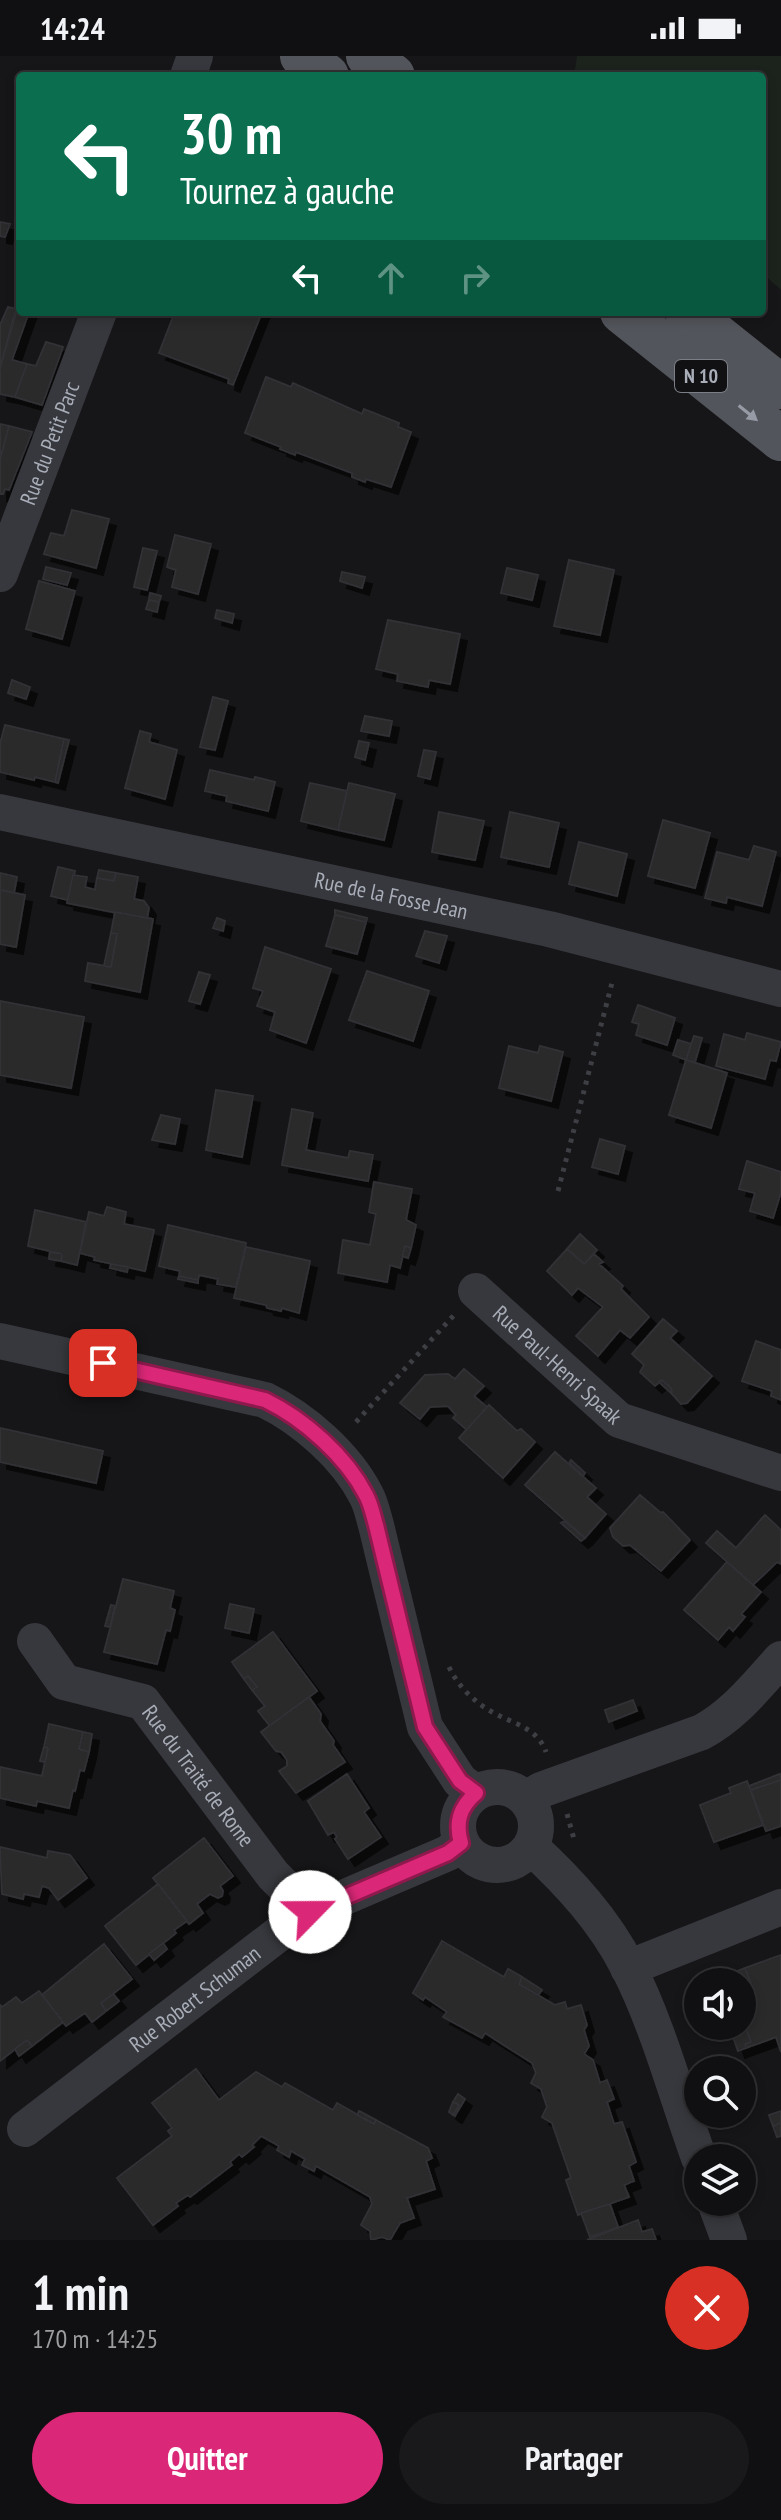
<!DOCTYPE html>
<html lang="fr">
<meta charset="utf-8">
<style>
:root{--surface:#101012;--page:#19191b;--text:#f1f3f6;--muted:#9c9d9f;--line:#303032;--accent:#db2777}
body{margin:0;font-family:"PT Sans Narrow",sans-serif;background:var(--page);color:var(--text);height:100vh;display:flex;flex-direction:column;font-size:30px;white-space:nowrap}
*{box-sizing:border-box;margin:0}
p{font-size:26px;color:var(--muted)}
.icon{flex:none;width:44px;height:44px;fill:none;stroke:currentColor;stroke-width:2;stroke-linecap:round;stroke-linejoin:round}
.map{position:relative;height:2184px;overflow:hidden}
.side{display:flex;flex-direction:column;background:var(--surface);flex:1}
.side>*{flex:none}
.hud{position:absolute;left:16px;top:16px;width:750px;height:244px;border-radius:8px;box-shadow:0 4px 12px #0003,0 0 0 2px var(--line);background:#0b6e4f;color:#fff;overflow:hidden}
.tools{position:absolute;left:684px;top:1912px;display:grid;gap:16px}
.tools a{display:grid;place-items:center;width:72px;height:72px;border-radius:50%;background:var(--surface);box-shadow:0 4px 12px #0003,0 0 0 2px var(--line);font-size:40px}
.pin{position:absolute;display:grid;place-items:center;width:68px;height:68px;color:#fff;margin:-34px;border-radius:16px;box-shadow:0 4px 12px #0006}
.me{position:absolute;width:88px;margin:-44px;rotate:67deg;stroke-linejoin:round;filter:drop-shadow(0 0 6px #0008)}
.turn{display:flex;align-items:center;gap:28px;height:168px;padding:0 32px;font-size:36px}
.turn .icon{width:104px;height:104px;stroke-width:2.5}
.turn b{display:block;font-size:56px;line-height:68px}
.lanes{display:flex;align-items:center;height:76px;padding:0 32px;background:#0003;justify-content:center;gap:40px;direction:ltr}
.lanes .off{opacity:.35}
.round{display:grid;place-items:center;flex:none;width:84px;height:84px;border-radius:42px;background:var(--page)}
.summary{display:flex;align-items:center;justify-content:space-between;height:136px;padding:0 32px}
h1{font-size:48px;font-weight:700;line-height:60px}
.button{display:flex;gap:16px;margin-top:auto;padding:16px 32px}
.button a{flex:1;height:92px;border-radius:48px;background:var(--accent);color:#fff;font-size:32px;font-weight:700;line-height:92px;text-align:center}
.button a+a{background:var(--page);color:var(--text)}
.status{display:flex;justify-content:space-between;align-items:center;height:56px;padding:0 40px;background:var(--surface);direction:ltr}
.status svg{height:22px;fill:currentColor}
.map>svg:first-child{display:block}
.green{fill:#1c231d}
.building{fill:#29292c;stroke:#303034;stroke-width:2;filter:url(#shadow)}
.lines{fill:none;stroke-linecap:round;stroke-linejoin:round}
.path{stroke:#3d3f44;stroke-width:5;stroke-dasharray:4 6;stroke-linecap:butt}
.minor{stroke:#37383d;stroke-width:36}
.major{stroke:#53555c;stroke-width:44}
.oneway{fill:#979ba6}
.route-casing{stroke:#8e194d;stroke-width:20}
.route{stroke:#db2777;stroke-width:14}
.labels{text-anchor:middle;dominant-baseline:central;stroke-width:8;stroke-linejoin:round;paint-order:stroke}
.shield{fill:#111113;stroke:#7b7e86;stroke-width:2}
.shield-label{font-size:20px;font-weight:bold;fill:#a8adb8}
.street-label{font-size:22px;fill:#a8adb8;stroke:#111113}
</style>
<div class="status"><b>14:24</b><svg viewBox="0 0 49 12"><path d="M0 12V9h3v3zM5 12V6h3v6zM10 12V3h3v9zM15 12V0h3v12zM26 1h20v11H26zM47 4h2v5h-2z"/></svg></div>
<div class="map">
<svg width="781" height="2184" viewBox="0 0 781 2184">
<defs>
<filter id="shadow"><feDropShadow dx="7" dy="7" stdDeviation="0" flood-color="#0009"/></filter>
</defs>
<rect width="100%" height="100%" fill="#161618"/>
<polygon class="green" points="577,0 781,0 781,234 762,217 762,20 574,20"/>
<g class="building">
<polygon points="0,166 10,168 5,181 0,180"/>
<polygon points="20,244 20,256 29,256 12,304 27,308 15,341 0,338 0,312"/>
<polygon points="8,251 16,253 0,312 0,269"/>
<polygon points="175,256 262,256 233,329 228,327 229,323 159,297"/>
<polygon points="46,286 63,291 42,349 15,341 27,308 36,310"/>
<polygon points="266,321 291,331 293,327 362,358 364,353 399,367 398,371 411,376 391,431 366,423 365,426 352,421 352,417 296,396 295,399 280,393 281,391 245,377"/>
<polygon points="0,368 9,370 0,404"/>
<polygon points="9,370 32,376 9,434 5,433 3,438 0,438 0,404"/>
<polygon points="72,454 109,463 96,512 44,498 51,477 64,480"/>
<polygon points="175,479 211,488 198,538 172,531 176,514 167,511"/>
<polygon points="143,492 157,495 147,534 134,531"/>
<polygon points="569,504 614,514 600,579 554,570"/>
<polygon points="46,511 71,517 67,529 43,523"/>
<polygon points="507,512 538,519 532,544 501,537"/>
<polygon points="342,516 365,521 362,532 340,525"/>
<polygon points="39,525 75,535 62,583 26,573"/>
<polygon points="150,537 161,540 159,546 149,544"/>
<polygon points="149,544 159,546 157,556 146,553"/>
<polygon points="217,554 234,558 232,567 215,562"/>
<polygon points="388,564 460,578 450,628 429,624 428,631 397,625 398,618 376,613"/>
<polygon points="12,624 30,631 26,643 8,637"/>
<polygon points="213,641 228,645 215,694 200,691"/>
<polygon points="365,660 392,665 389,680 361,675"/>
<polygon points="5,669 64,683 55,726 35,721 34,724 0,716 0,688"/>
<polygon points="140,675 151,678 149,686 177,694 165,743 125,732"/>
<polygon points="64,683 69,684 58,727 55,726"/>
<polygon points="359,685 369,687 365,704 355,701"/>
<polygon points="424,694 436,696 430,723 418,720"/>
<polygon points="210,714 254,724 255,721 275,726 268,755 226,745 227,740 205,735"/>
<polygon points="310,727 347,735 338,774 301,765"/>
<polygon points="349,727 395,738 384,784 338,774"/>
<polygon points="439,756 484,765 475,804 432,796"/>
<polygon points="510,756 559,767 549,811 501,801"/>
<polygon points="663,764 710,777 695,832 648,820"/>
<polygon points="579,786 627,798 617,840 569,828"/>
<polygon points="754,790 776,796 762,850 727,841 726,847 705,842 717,796 749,804"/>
<polygon points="58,811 75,815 68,844 51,840"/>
<polygon points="99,814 116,817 114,825 97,822"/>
<polygon points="0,817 17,821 14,837 0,834"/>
<polygon points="116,817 138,821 134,843 144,845 149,852 147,863 67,847 73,819 87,821 85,831 95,834 97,822 114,825"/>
<polygon points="0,834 25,839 16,891 0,888"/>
<polygon points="335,854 367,862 366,866 335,859"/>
<polygon points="115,856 153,863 140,936 85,925 88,907 111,911 117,878 111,877"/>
<polygon points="335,859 366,866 357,898 326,890"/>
<polygon points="217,862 225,865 223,875 213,872"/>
<polygon points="425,875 447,880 439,907 416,900"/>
<polygon points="111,877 117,878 111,911 104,910"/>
<polygon points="265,891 331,913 306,987 270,974 275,956 257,950 263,935 253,932"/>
<polygon points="367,915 429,935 413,985 349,964"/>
<polygon points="199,916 210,919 200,948 189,945"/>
<polygon points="0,945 84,961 71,1032 0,1019"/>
<polygon points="638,949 675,962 667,989 636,979 639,968 632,966"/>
<polygon points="747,977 781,986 776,1005 770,1004 765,1023 716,1010 724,978 745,984"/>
<polygon points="694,980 702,982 695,1006 686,1004"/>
<polygon points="678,984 691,988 686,1004 673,999"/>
<polygon points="509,990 538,997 540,990 563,996 551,1045 499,1032"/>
<polygon points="686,1004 727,1017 711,1072 669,1059"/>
<polygon points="216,1034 253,1040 242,1101 206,1094"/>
<polygon points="292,1053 313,1057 306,1094 348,1102 350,1095 373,1099 368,1125 282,1109"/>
<polygon points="161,1059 180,1063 175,1088 152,1084"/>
<polygon points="600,1083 625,1090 618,1118 592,1111"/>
<polygon points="747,1105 781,1116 781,1136 773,1162 750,1155 755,1137 739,1133"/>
<polygon points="374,1126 412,1133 406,1164 416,1169 411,1192 405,1190 400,1212 390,1209 387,1226 338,1217 343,1184 370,1189 376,1158 369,1156"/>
<polygon points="107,1151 126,1156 124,1168 154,1174 145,1215 94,1204 95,1201 80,1197 89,1156 104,1160"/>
<polygon points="35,1154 86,1166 77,1209 61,1205 62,1198 28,1190"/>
<polygon points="168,1169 246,1187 236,1231 217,1228 218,1223 199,1219 198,1224 179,1220 180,1215 159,1210"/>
<polygon points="580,1178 597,1194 584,1208 567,1193"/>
<polygon points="405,1190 411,1192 408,1202 402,1200"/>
<polygon points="246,1191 310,1205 299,1257 282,1252 281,1255 267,1252 266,1249 234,1242"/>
<polygon points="567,1193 584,1208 594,1198 603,1206 599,1208 623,1230 621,1233 649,1261 630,1282 620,1274 598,1300 576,1280 603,1251 578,1232 572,1239 547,1215"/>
<polygon points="50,1196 62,1198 61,1205 49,1203"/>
<polygon points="111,1208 128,1211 127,1216 110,1212"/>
<polygon points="179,1220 198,1224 198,1227 178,1223"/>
<polygon points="663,1263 677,1275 670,1282 712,1320 687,1347 681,1348 672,1338 671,1332 662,1324 655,1330 640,1316 644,1309 632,1298"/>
<polygon points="756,1285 781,1294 781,1344 771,1340 772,1335 742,1325"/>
<polygon points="464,1313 484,1330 474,1340 487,1351 467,1374 453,1362 456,1359 448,1350 430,1351 420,1363 400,1347 425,1319 448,1318 455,1323"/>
<polygon points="662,1324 671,1332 672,1338 659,1326"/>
<polygon points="489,1349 517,1375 521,1373 535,1386 503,1422 459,1382"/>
<polygon points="0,1372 103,1395 96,1427 0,1406"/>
<polygon points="555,1396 596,1432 587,1441 606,1458 585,1482 525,1429"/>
<polygon points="571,1404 585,1417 583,1420 569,1407"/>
<polygon points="640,1439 661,1457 663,1456 690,1484 661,1515 630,1489 623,1490 613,1481 610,1472"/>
<polygon points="765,1459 781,1474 781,1508 777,1506 753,1529 706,1487 717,1475 736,1492"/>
<polygon points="565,1465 585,1482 581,1485 561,1467"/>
<polygon points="727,1506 761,1536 741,1558 745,1561 733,1575 729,1571 718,1584 684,1554"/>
<polygon points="123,1523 174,1535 170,1552 175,1554 170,1575 166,1574 157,1608 104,1596"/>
<polygon points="230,1548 254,1553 249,1577 225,1572"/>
<polygon points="111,1549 115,1550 110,1571 105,1570"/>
<polygon points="273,1576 317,1635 270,1670 258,1655 265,1650 252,1634 257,1631 248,1620 244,1623 232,1606"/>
<polygon points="248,1620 257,1631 252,1634 244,1623"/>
<polygon points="309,1641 321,1658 320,1665 334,1685 333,1689 345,1706 296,1737 279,1715 287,1710 287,1704 281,1696 276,1695 261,1676"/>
<polygon points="633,1644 637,1655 609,1666 605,1654"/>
<polygon points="49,1668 83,1676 79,1693 89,1696 84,1715 80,1714 75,1735 73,1734 69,1752 37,1745 36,1750 0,1742 0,1711 42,1720 48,1692 44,1691"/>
<polygon points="83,1676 92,1678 89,1696 79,1693"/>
<polygon points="44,1691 48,1692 45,1706 40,1705"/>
<polygon points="347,1718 369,1752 364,1756 381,1781 348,1803 335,1783 337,1781 334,1776 328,1779 308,1745"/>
<polygon points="780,1718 781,1724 751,1734 749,1730"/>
<polygon points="781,1724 781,1770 766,1775 751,1734"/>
<polygon points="747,1725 763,1769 714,1786 700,1749 731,1737 729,1732"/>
<polygon points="204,1782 233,1820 220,1830 223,1835 222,1840 218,1842 210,1838 197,1848 203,1857 189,1868 153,1822"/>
<polygon points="0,1791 47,1802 48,1795 70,1799 87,1822 58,1844 49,1832 42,1830 39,1841 24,1838 23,1843 2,1838"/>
<polygon points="158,1828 187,1865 174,1874 176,1877 136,1909 105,1870"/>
<polygon points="442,1885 504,1921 508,1913 522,1921 519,1928 555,1949 565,1946 567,1953 581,1949 587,1969 584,1974 589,1990 584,1998 593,2004 600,2027 607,2024 614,2043 607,2046 614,2068 622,2066 636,2106 629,2110 634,2125 624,2129 629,2141 578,2159 566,2124 571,2122 552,2067 542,2061 547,2051 541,2033 531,2027 536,2017 532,2007 485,1977 482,1982 443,1961 447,1956 425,1941 423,1944 413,1937"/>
<polygon points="163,1887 167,1893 154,1904 149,1898"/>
<polygon points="104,1888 132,1923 101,1947 106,1955 92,1966 85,1957 66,1970 42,1939"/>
<polygon points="781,1899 781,1996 776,1981 746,1992 745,1988 751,1986 745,1970 731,1975 730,1970 742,1970 742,1949 746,1948 742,1931 751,1927 745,1912"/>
<polygon points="745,1912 751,1927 742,1931 735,1916"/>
<polygon points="522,1921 542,1934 538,1939 519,1928"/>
<polygon points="39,1935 63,1966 32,1990 27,1984 0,2005 0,1949 2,1951 16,1941 22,1947"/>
<polygon points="113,1938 119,1945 106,1955 101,1947"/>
<polygon points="745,1970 751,1986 745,1988 746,1992 738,1995 731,1975"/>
<polygon points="27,1984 32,1990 19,2000 15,1993"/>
<polygon points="196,2013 219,2044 256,2016 282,2031 285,2027 333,2054 337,2047 374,2068 376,2064 428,2092 432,2102 426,2105 435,2133 407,2142 414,2162 400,2167 390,2184 382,2181 371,2184 370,2175 361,2169 372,2148 370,2141 316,2110 314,2115 302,2109 305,2103 291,2095 289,2101 277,2094 279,2090 261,2080 252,2089 254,2091 242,2101 239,2098 230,2106 232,2109 190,2141 188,2139 176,2147 178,2150 153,2169 117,2122 172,2080 168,2075 172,2072 152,2047"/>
<polygon points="458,2038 465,2043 455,2060 453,2059 459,2049 453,2046"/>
<polygon points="453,2046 459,2049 453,2059 449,2056"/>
<polygon points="359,2055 376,2064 374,2068 357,2059"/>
<polygon points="781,2055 781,2067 773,2070 769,2059"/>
<polygon points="781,2067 781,2080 777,2081 773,2070"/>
<polygon points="610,2148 618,2171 590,2181 581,2157"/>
<polygon points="638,2164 642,2176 652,2173 656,2184 587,2184"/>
</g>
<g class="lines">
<g class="path">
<polyline points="558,1135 613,923"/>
<polyline points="356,1366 455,1258"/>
<path d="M449,1611C458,1630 473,1645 492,1656C513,1668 537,1671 546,1696"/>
<polyline points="567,1758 574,1783"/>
</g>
<g class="minor">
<polyline points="188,20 195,0"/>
<path id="s1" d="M0,518L99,256"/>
<path id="s2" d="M0,756L549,873L781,933"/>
<path id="s3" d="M476,1235L619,1364L781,1417"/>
<path d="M0,1285L265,1344C304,1363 346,1400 366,1439C371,1448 373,1459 376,1469L425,1671L460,1725L476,1737"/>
<path id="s4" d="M35,1585L64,1626L143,1646L273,1819L310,1856"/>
<circle cx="497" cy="1770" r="39"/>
<path d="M526,1743L541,1734L702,1676C735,1658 756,1630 781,1603"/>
<path d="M531,1791C569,1826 604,1864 628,1911C657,1967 677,2041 699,2102"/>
<polyline points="628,1912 781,1851"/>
<path id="s5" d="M25,2073L285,1873L310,1856L448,1797L461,1787"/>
<polyline points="715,2146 729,2184"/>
</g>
<g class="major">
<polyline points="302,0 327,20"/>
<polyline points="368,0 393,20"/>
<polyline points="622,256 781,383"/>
<polyline points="687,256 781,331"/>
</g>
</g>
<defs><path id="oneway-solid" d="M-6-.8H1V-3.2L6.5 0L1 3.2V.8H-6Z" transform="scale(2)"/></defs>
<use class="oneway" href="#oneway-solid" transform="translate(748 357) rotate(39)"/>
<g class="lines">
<g class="route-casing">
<path id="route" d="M103,1307L265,1344C304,1363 346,1400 366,1439C371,1448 373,1459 376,1469L425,1671L460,1725L476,1737C460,1751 455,1766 461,1787L448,1797L310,1856"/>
</g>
<use href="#route" class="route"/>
</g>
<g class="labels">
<rect class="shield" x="675" y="304" width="52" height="32" rx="6"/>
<g class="shield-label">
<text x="701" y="320">N 10</text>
</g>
<g class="street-label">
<text stroke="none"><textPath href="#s1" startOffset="140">Rue du Petit Parc</textPath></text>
<text stroke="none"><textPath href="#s2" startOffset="400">Rue de la Fosse Jean</textPath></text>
<text stroke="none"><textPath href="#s3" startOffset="110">Rue Paul-Henri Spaak</textPath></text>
<text stroke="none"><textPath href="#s4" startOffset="224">Rue du Traité de Rome</textPath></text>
<text stroke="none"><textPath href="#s5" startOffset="214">Rue Robert Schuman</textPath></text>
</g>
</g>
</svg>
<div class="tools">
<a><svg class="icon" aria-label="sound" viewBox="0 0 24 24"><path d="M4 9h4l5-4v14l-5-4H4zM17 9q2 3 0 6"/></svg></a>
<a><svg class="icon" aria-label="search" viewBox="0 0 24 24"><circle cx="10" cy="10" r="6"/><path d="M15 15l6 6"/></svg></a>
<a><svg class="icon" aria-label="layers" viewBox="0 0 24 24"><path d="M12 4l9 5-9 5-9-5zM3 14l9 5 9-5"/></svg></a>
</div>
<div class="pin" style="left:103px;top:1307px;background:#d93025"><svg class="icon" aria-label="arrive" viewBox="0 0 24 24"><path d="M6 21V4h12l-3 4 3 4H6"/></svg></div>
<svg class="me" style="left:310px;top:1856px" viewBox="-20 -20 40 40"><circle r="19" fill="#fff"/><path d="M0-13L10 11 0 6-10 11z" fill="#db2777"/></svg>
<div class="hud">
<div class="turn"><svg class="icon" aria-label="left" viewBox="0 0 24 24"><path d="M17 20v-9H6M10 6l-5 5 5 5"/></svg><div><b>30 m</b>Tournez à gauche</div></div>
<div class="lanes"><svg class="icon" aria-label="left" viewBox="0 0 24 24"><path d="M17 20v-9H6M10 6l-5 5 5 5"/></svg><svg class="icon off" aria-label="ahead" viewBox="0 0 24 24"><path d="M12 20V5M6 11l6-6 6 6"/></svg><svg class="icon off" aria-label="right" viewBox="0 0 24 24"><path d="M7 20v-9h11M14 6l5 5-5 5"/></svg></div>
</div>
</div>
<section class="side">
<div class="summary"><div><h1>1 min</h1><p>170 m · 14:25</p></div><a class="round" style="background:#d93025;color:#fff"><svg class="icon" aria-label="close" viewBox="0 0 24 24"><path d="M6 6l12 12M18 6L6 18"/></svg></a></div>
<div class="button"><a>Quitter</a><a>Partager</a></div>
</section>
